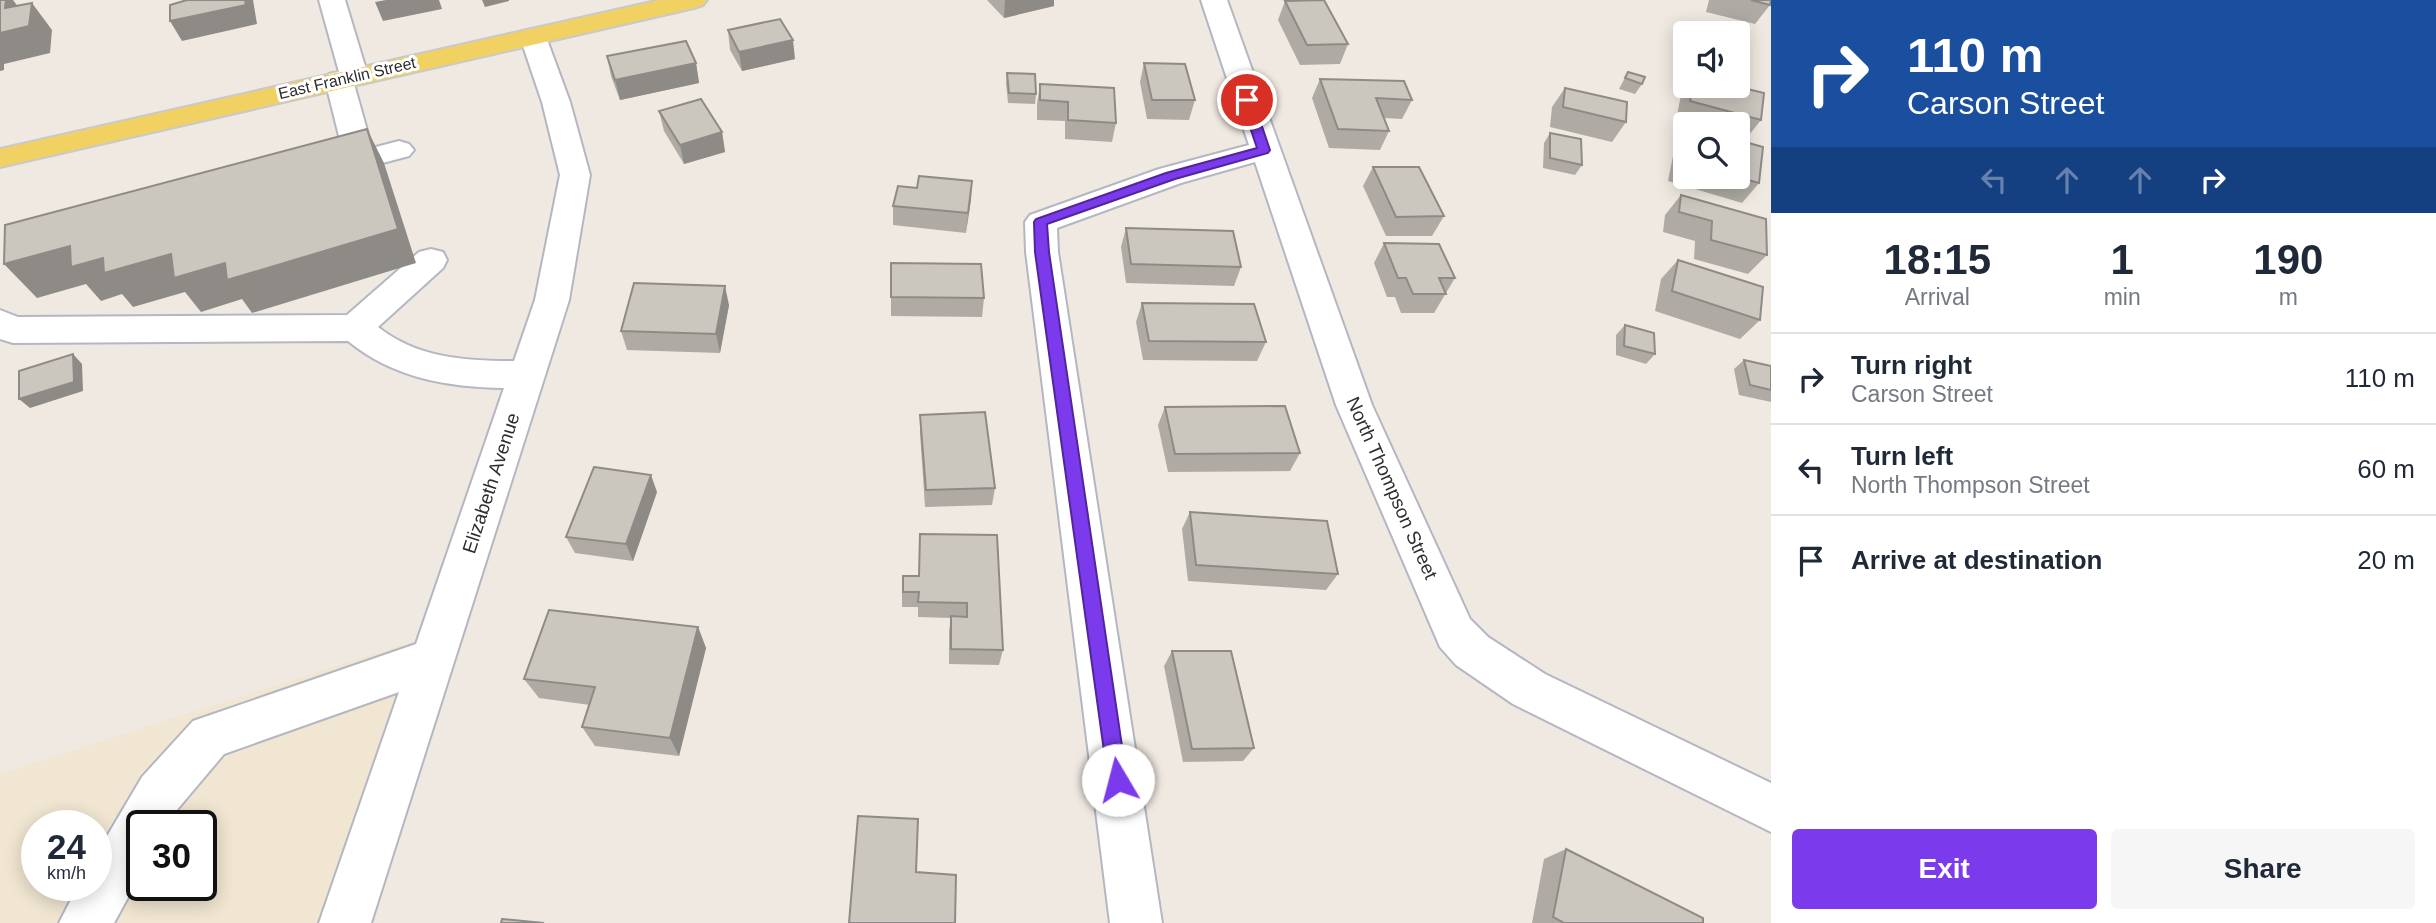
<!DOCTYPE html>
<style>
:root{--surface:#fff;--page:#f6f6f7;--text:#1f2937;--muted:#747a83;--line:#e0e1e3;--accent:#7c3aed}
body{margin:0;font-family:Arial,sans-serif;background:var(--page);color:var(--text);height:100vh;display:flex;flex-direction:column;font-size:26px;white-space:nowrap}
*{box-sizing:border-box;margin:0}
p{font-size:23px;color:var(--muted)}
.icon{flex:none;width:38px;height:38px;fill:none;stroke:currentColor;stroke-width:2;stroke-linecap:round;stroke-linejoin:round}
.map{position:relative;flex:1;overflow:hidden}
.panel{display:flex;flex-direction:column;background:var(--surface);width:665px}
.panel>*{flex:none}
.banner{background:#1a4fa0;color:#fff;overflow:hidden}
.tools{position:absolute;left:1673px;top:21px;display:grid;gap:14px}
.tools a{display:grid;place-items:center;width:77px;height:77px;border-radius:7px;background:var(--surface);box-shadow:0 4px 18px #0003;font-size:35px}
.speed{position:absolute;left:21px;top:810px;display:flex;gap:14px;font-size:35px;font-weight:700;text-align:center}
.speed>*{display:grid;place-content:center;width:91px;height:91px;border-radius:50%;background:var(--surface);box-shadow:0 4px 18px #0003;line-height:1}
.speed small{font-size:18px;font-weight:400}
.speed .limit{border:4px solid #111;border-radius:10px;background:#fff;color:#111}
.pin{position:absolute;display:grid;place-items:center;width:60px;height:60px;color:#fff;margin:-30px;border:4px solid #fff;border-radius:50%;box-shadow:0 2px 7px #0007}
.me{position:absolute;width:77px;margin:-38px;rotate:352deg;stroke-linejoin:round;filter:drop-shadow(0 0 5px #0008)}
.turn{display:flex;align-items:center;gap:24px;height:147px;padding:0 21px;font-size:32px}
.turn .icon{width:91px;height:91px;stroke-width:2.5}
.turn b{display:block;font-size:49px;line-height:60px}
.lanes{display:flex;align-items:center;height:66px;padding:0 21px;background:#0003;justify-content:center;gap:35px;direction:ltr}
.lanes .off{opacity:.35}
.eta{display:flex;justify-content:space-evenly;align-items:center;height:119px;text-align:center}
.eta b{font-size:42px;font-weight:600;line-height:49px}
.button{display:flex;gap:14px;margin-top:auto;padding:14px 21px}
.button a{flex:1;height:80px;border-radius:7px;background:var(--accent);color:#fff;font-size:28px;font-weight:600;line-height:80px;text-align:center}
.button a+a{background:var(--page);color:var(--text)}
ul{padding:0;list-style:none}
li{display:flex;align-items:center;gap:21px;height:91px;padding:0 21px;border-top:2px solid var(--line)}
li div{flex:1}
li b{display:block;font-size:26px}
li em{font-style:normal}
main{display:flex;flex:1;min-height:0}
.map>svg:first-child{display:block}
.education{fill:#f0e6d1;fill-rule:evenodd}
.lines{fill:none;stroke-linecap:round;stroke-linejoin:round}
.minor-casing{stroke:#b4b7c1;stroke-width:4}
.major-casing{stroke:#c9c9c9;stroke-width:4}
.minor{fill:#fff;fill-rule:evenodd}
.major{fill:#f2d163;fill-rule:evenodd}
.wall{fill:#afaba4}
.shaded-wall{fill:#8e8b86}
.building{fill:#cbc7bf;stroke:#8e8b86;stroke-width:2}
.route{fill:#7c3aed;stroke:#51269a;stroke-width:2}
.labels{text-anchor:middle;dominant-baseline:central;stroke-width:6;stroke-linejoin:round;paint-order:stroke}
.far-street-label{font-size:16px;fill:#2e2e2e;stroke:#fff}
.street-label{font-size:19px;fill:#2e2e2e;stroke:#fff}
</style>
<main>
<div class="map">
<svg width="1771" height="923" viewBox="0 0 1771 923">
<rect width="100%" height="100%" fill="#efe9e1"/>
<path class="education" d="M414,641L319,923H0V774ZM37,826H96V886H37ZM142,826H201V886H142Z"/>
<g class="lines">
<g class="minor-casing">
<g id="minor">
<polygon points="319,0 345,0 368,76 364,82 354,84 372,148 399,141 409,144 414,150 409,156 360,169 349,167 345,160 325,80 329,74 339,72"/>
<polygon points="1201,0 1227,0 1372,405 1470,619 1488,637 1545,674 1771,783 1771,832 1513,704 1456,665 1440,647 1336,405 1255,162 1181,183 1057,228 1058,252 1162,923 1110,923 1026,252 1025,222 1030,215 1159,169 1249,145"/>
<path d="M533,29L542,31L546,37L570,102L590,175L569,300L371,923H319L399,692L224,754L176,811L168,826H142V872L114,923H59L78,886H96V855L142,777L193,721L416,644L504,388C447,387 393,378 348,341L13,343L0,339V310L18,317L347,315L419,252L431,249L443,252L447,260L443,268L378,327C417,358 465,361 514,361L535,300L560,175L542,102L520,37L524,31Z"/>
</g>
</g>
<g class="major-casing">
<polygon id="major" points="660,0 707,0 703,5 694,8 0,167 0,149"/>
</g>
<use href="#minor" class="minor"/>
<use href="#major" class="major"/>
</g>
<g class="wall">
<polygon points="987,0 1054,0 1054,6 1004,18"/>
<polygon points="1709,0 1771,0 1770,5 1755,24 1706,12"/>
<polygon points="1285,1 1348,44 1340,64 1300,65 1278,20"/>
<polygon points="1691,22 1738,33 1739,52 1738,54 1738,33 1685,33 1685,63 1677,61 1678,42"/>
<polygon points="728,30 795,59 742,71 730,50"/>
<polygon points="607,56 696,63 699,83 620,100 611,76"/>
<polygon points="1144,63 1195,100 1189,120 1147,119 1140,82"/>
<polygon points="1628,72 1642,84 1635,94 1619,89"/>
<polygon points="1007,73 1036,94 1035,104 1008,103 1006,83"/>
<polygon points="1320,79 1412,100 1402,119 1384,118 1389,131 1380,150 1329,148 1312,98"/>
<polygon points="1040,84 1116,123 1112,142 1065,139 1065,121 1037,120 1037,104"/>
<polygon points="1687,86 1735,86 1761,120 1745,140 1738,137 1738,124 1691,124 1676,120 1681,95"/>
<polygon points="1565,88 1626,122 1612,142 1550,127 1552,107"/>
<polygon points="659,111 722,132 725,152 684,164 664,131"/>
<polygon points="1550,133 1582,165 1575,175 1543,168 1544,143"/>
<polygon points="1685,133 1685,177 1738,177 1759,183 1742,203 1668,181 1675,146"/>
<polygon points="1373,167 1444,216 1432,236 1386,236 1363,186"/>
<polygon points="972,181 966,233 893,225 893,206 917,188"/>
<polygon points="1681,195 1767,255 1748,274 1694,259 1695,241 1663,232 1665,215"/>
<polygon points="1126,228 1241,267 1234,286 1126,283 1121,247"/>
<polygon points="1384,243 1455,278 1434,313 1401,313 1395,297 1387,297 1374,263"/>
<polygon points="1678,260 1760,320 1740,339 1655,311 1661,279"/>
<polygon points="891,263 984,298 982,317 891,316"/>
<polygon points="1142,303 1266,342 1257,361 1143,360 1136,322"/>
<polygon points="729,305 720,353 627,350 621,331"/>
<polygon points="1625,325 1655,354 1646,364 1616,355 1616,335"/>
<polygon points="1744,360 1771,366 1771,402 1739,395 1734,369"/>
<polygon points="1165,407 1300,453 1290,471 1168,472 1158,425"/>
<polygon points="920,415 995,488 992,505 925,507 920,433"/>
<polygon points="657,492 633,561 575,553 566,537"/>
<polygon points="1190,512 1338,574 1326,590 1188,581 1182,529"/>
<polygon points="920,534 1003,650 999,665 949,664 949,631 951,618 918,617 918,607 902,607 902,592 919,576"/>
<polygon points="698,627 706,648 679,756 595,746 582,727 590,705 539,698 524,679"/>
<polygon points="1172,651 1254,748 1243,761 1183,762 1164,666"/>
<polygon points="1566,849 1703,923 1532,923 1544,859"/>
</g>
<g class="shaded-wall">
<polygon points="6,0 13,0 28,20 32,3 52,30 50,53 4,64 4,70 0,71 0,33"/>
<polygon points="245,0 253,0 257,24 182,41 170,21"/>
<polygon points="386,0 439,0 442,9 383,21 375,2"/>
<polygon points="482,0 509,0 509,1 485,7"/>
<polygon points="1005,0 1054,0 1054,6 1004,18"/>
<polygon points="793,40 795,59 742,71 739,52"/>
<polygon points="696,63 699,83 620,100 615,80"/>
<polygon points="367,129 384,163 416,263 252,313 242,299 201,312 185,292 133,307 122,294 101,301 86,284 37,298 4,264"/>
<polygon points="722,132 725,152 684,164 680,145"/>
<polygon points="972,181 971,200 966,233 968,213"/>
<polygon points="725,286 729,305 720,353 716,334"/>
<polygon points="73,354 82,364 83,391 30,408 19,399"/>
<polygon points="651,475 657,492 633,561 626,544"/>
<polygon points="698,627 706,648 679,756 670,738"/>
</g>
<g class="building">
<polygon points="0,0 6,0 5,8 32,3 29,26 0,33"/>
<polygon points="187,0 245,0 246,5 170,21 170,5"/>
<polygon points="1324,0 1348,44 1307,45 1285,1"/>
<polygon points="1751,0 1771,0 1770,5"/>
<polygon points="780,19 793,40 739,52 728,30"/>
<polygon points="1691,22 1738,33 1739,52 1738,33 1691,33"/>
<polygon points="686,41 696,63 615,80 607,56"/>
<polygon points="1144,63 1185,64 1195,100 1152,100"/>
<polygon points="1628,72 1645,77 1642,84 1625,78"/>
<polygon points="1007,73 1035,74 1036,94 1009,93"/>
<polygon points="1320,79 1404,81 1412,100 1376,98 1389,131 1338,129"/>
<polygon points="1040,84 1114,88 1116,123 1068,120 1068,102 1040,100"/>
<polygon points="1693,86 1735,86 1764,93 1761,120 1690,101"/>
<polygon points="1565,88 1627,102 1626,122 1563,107"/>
<polygon points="701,99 722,132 680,145 659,111"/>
<polygon points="367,129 398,229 227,280 225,263 174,278 171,254 104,273 103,258 71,267 70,246 4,264 5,225"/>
<polygon points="1550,133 1581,139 1582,165 1550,158"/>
<polygon points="1738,140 1763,147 1759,183 1737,177 1738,177"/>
<polygon points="1373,167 1419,167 1444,216 1396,217"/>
<polygon points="919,176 972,181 968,213 893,206 898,186 917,188"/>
<polygon points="1681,195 1766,219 1767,255 1711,240 1712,221 1679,212"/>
<polygon points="1126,228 1233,231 1241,267 1131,264"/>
<polygon points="1384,243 1439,244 1455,278 1439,278 1446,294 1413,294 1406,278 1398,278"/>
<polygon points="1678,260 1763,287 1760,320 1672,291"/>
<polygon points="891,263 981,264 984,298 891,297"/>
<polygon points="634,283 725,286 716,334 621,331"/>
<polygon points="1142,303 1254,304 1266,342 1149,341"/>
<polygon points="1625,325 1654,333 1655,354 1624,346"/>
<polygon points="73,354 74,382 19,399 19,371"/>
<polygon points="1744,360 1771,366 1771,390 1750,385"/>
<polygon points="1285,406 1300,453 1175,454 1165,407"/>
<polygon points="985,412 995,488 926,490 920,415"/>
<polygon points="594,467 651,475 626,544 566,537"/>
<polygon points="1190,512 1327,521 1338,574 1196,565"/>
<polygon points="920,534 997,535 1003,650 951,649 951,616 967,617 967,603 918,602 919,592 903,592 903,576 919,576"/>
<polygon points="549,610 698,627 670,738 582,727 595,687 524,679"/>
<polygon points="1172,651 1231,651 1254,748 1192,749"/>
<polygon points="858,816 918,819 916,872 956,875 955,923 849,923"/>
<polygon points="1566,849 1703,918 1703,923 1564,923 1553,917"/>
<polygon points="502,919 544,923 501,923"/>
</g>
<polygon class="route" points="1247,97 1253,100 1270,150 1268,153 1175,179 1047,224 1049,252 1127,780 1125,787 1118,790 1111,787 1108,780 1035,252 1034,222 1036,219 1166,173 1257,148 1241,100"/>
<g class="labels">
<g class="far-street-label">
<text transform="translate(347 78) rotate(-13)">East Franklin Street</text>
</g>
<g class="street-label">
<text transform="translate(491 483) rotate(-72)">Elizabeth Avenue</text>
<text transform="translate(1392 488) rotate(66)">North Thompson Street</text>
</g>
</g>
</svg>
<div class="tools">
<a><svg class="icon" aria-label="sound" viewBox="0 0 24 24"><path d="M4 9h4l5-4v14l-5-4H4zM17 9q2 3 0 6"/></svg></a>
<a><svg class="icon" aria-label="search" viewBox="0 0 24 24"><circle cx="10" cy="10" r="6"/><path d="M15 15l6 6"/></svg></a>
</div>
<div class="speed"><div>24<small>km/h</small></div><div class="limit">30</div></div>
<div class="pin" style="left:1247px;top:100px;background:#d93025"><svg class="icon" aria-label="arrive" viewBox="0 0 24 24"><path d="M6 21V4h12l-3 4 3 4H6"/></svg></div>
<svg class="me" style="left:1118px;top:780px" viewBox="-20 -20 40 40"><circle r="19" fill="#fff"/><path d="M0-13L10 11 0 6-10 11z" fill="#7c3aed"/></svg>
</div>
<section class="panel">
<div class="banner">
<div class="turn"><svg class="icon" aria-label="right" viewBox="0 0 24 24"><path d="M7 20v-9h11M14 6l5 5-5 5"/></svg><div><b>110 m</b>Carson Street</div></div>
<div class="lanes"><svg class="icon off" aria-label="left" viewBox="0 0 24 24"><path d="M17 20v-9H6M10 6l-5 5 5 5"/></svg><svg class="icon off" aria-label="ahead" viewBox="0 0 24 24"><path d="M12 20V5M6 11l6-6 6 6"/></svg><svg class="icon off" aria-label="ahead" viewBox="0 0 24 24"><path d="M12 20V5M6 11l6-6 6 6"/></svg><svg class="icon" aria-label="right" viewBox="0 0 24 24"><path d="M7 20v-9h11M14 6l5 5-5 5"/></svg></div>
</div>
<div class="eta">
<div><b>18:15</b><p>Arrival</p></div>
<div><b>1</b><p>min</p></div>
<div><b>190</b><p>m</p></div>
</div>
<ul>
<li><svg class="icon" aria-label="right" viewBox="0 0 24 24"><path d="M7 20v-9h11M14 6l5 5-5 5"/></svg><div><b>Turn right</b><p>Carson Street</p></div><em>110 m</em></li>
<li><svg class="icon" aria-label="left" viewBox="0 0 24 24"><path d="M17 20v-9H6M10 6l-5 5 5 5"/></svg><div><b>Turn left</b><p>North Thompson Street</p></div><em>60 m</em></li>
<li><svg class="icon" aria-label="arrive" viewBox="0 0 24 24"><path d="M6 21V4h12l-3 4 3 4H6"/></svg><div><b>Arrive at destination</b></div><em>20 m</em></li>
</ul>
<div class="button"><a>Exit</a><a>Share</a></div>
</section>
</main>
